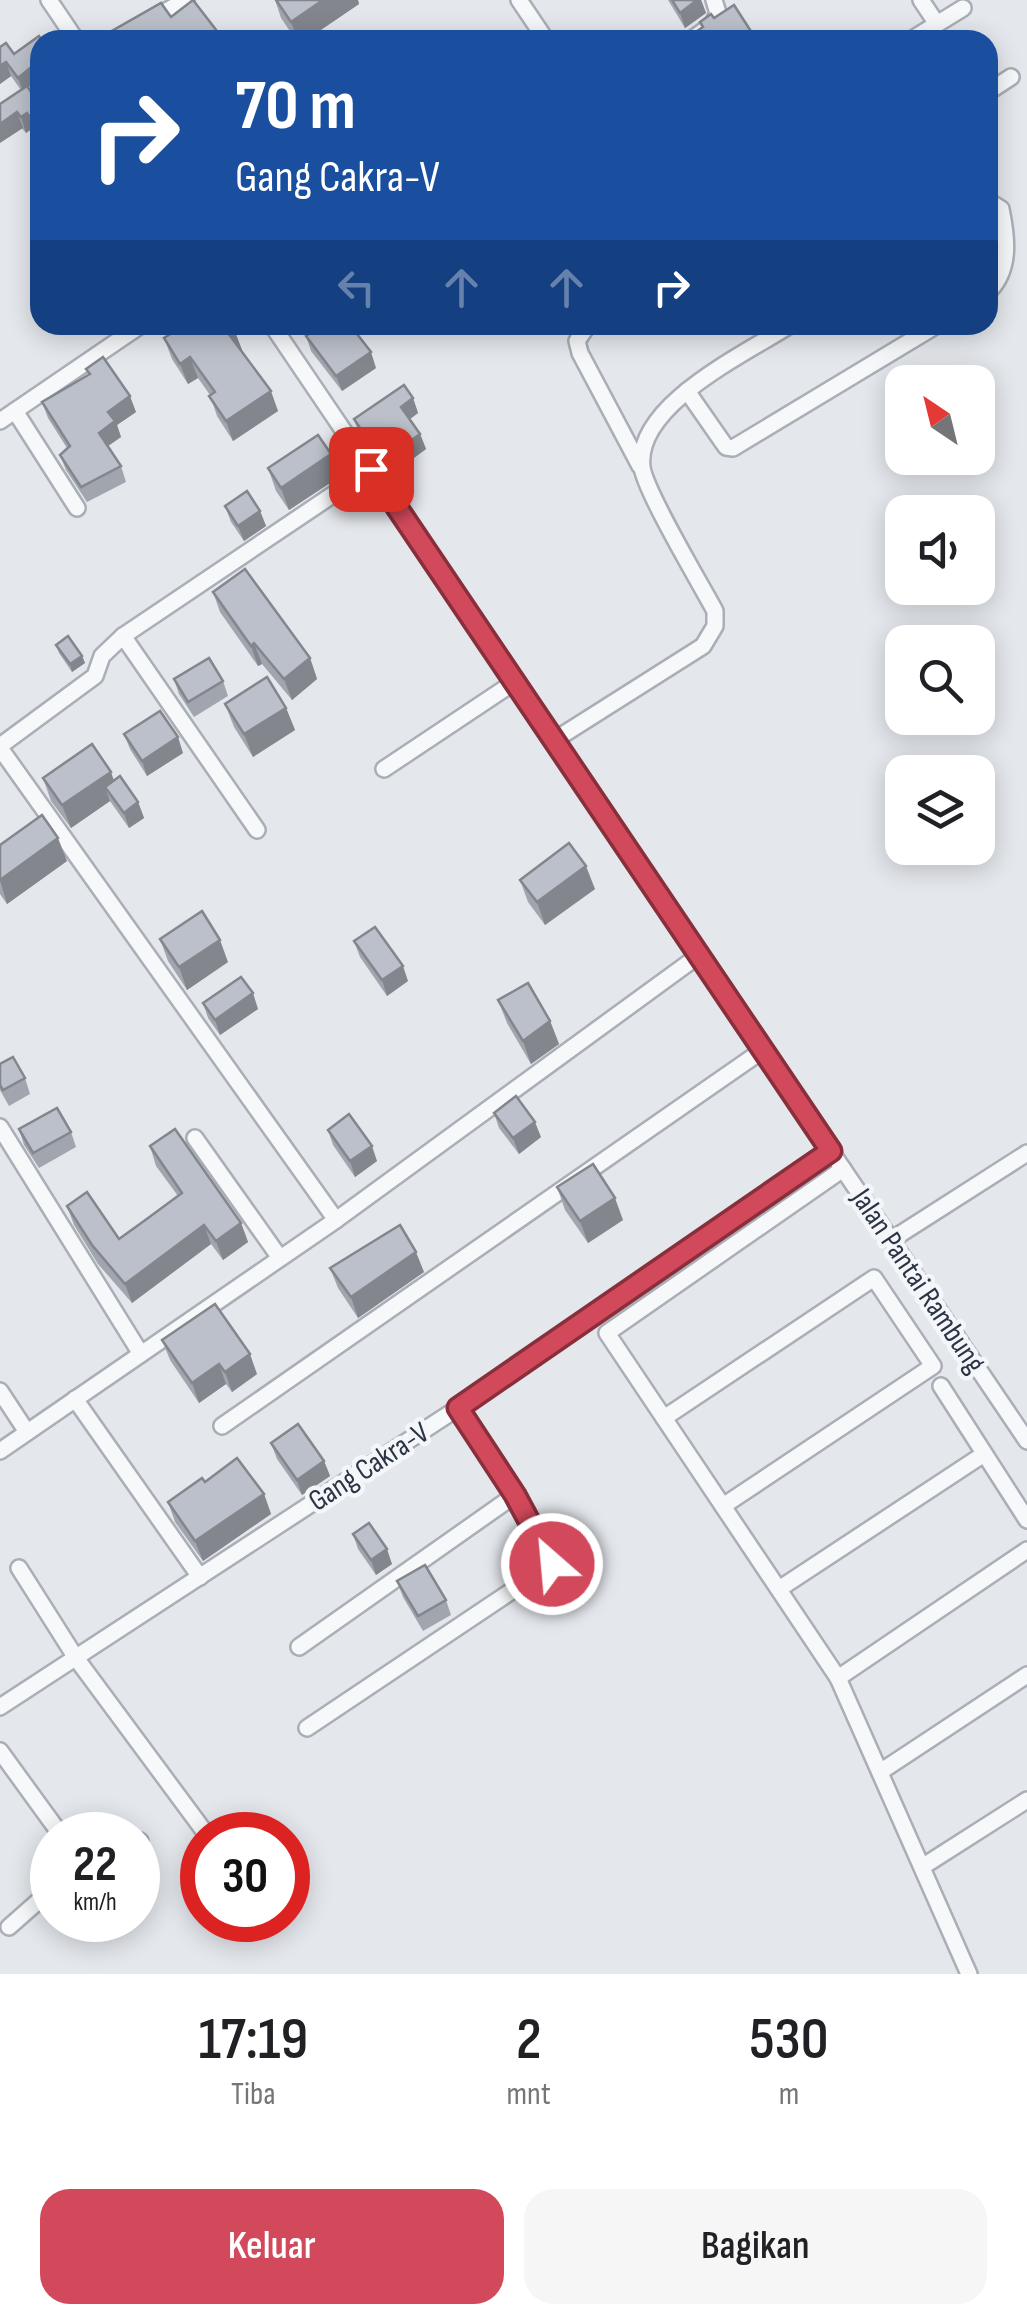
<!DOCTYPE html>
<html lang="id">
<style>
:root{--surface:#fff;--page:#f6f6f6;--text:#202124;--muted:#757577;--accent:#d1495b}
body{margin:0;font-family:"Sofia Sans Condensed",sans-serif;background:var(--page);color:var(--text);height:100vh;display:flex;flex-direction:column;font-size:38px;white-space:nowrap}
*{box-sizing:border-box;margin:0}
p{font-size:32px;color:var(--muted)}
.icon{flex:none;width:55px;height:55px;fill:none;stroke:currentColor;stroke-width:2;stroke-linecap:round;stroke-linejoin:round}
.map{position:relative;height:1974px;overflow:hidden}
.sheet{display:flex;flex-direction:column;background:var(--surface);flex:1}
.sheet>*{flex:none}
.hud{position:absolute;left:30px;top:30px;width:968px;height:305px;border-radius:30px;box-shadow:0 5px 25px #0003;background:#1a4fa0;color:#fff;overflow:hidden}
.needle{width:65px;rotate:325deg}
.fabs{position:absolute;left:885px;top:365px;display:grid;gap:20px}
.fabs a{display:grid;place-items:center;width:110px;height:110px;border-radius:20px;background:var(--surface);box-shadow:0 5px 25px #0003;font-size:50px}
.speed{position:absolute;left:30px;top:1812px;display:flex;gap:20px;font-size:50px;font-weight:700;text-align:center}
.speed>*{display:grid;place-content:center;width:130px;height:130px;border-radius:50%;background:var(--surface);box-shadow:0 5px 25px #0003;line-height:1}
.speed small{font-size:25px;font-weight:400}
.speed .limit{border:15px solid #d22;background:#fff;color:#111}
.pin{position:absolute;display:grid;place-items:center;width:85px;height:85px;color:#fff;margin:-42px;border-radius:20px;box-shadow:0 5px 15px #0006}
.me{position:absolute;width:110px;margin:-55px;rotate:333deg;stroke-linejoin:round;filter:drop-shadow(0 0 8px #0008)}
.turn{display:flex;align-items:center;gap:35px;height:210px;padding:0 40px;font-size:45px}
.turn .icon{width:130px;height:130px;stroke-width:2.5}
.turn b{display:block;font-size:70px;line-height:85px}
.lanes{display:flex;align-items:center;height:95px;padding:0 40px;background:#0003;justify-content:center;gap:50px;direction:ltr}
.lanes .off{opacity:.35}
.eta{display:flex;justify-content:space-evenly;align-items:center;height:170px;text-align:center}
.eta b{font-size:60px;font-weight:600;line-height:70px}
.action{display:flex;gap:20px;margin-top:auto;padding:20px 40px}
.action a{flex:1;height:115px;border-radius:30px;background:var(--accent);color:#fff;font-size:40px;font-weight:600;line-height:115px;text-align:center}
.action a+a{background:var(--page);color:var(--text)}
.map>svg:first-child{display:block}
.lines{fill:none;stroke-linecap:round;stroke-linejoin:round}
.minor-casing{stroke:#a9aeb7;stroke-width:20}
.minor{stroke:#f7f8fa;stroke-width:15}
.wall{fill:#a1a5ae}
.shaded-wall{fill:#83868d}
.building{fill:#bbc0ca;stroke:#83868d;stroke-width:2.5}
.route-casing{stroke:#882f3b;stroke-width:25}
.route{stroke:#d1495b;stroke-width:18}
.labels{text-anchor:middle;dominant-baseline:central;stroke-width:9;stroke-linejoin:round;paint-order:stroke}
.street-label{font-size:30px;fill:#2b3445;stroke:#f4f6f9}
</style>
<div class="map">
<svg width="1027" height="1974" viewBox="0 0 1027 1974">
<rect width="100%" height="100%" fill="#e4e7ec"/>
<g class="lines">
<g class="minor-casing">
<g id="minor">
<polyline points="49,0 76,40"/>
<polyline points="519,0 546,40"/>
<polyline points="921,0 937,24"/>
<polyline points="152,19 186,0"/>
<polyline points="691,40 713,24 718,13 714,0"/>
<polyline points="911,40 963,8"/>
<polyline points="988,92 1011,77"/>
<path d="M988,201L1001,209C1007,238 1011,270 988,292"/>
<polyline points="272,325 1027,1441"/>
<polyline points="588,325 577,341 580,353 640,466"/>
<polyline points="687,391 726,447 733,448 937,325"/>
<polyline points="15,411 77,508"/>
<polyline points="0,421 141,325"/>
<polyline points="123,636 257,830"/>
<path d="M553,741L703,646L715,626V611C700,583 645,491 642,467C635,405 745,354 790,325"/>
<polyline points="0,746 95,676 102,656 123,636 371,469"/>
<polyline points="0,748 336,1220"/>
<polyline points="384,769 513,683"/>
<polyline points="0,1127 141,1354"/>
<polyline points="195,1138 280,1258"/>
<polyline points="843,1169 607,1333 838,1678 969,1974"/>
<polyline points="891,1240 1027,1153"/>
<polyline points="941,1386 1027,1520"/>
<polyline points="0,1391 27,1432"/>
<polyline points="75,1399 200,1577"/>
<polyline points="664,1418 874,1278 933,1366 723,1506"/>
<polyline points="222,1426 763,1050"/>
<polyline points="0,1451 336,1220 698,956"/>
<polyline points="19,1568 76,1658 207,1835"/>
<polyline points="779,1589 984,1454"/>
<polyline points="299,1647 515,1495"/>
<polyline points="838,1678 1027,1550"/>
<polyline points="0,1707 458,1408 831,1151"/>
<polyline points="307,1728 552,1564 515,1495 458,1408"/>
<polyline points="0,1751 61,1835"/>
<polyline points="880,1772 1027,1675"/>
<polyline points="138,1842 140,1841"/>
<polyline points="922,1867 1027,1800"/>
<polyline points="9,1927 52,1889"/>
</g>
</g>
<use href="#minor" class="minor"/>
</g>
<g class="wall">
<polygon points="275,0 358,0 359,4 306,40 296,40 281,18"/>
<polygon points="668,0 701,0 706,13 685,28"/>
<polygon points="40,40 40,78 28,88 40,105 40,140 33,128 26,133 1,105 21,90 11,76 0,84 0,47 14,54"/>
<polygon points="178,325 232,325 242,350 241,350 278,411 233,441 217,416 210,395 198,378 188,384 172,359 164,338 180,328"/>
<polygon points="306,336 376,368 342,391 311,351"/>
<polygon points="86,369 136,412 117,425 121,437 108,446 121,466 126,482 87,502 66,470 60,455 67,448 48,418 42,402 89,375"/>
<polygon points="413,398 418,413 410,419 420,434 426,449 388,477 360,435 354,419"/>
<polygon points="268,468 339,477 289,510 276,491"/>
<polygon points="225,506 260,511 266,526 244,541 231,522"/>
<polygon points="213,592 310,658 317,679 292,700 262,664 258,666 220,612"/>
<polygon points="56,645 82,656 85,663 72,672 59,653"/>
<polygon points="174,679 223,681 228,696 194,717 179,694"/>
<polygon points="225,704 286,708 295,730 253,757 234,727"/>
<polygon points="124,734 183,753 147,776 130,749"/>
<polygon points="43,778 114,781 138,802 144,818 129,828 110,801 71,828 51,801"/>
<polygon points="0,845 67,861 7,904 0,894"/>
<polygon points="520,880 595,889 545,925 528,902"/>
<polygon points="160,939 228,962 187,990 168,961"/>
<polygon points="354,941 408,981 387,996 360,957"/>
<polygon points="498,1000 550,1021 559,1044 531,1064 507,1023"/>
<polygon points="203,1003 258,1009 220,1035 208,1018"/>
<polygon points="0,1064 25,1078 30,1094 9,1106 0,1090"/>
<polygon points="494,1113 541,1137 519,1154 499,1128"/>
<polygon points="19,1129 71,1132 76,1147 39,1168 24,1145"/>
<polygon points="328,1130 377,1161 355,1177 333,1145"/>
<polygon points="150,1146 241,1223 248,1242 223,1260 211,1244 132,1303 98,1264 74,1225 67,1206 119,1239 178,1196 156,1166"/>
<polygon points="557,1187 623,1220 588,1243 565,1210"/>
<polygon points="330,1268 424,1272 358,1318 338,1288"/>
<polygon points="162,1340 257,1374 232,1392 226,1384 199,1403 170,1360"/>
<polygon points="271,1443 324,1461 330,1476 302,1495 277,1459"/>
<polygon points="205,1482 264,1494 271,1514 203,1561 175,1522 168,1502"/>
<polygon points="353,1534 392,1564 376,1575 358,1549"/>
<polygon points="397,1581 446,1600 451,1615 423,1631 403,1597"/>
</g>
<g class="shaded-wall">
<polygon points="323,0 358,0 359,4 306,40 298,40 291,22"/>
<polygon points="697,0 701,0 706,13 685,28 680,13"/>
<polygon points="40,60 40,78 23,91 18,78"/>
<polygon points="6,62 11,76 0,84 0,66"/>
<polygon points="17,112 23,128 0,143 0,124"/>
<polygon points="27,113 33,128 26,133 21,117"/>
<polygon points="234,329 242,350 235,354 228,333"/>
<polygon points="371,352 376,368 342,391 336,376"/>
<polygon points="190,357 198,378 188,384 180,364"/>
<polygon points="271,391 278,411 233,441 226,421"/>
<polygon points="130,396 136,412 117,425 121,437 105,448 99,433 108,412"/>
<polygon points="413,398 418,413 406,422 401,407"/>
<polygon points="420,434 426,449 388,477 382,461"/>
<polygon points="331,454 339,477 289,510 281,488"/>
<polygon points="260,511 266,526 244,541 238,526"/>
<polygon points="254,643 262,664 258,666 251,646"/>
<polygon points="82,656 85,663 72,672 70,664"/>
<polygon points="310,658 317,679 292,700 284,679"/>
<polygon points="286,708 295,730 253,757 244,734"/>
<polygon points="178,737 183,753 147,776 142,761"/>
<polygon points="111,772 119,795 105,787 110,801 71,828 62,805"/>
<polygon points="138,802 144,818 129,828 124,813"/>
<polygon points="58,838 67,861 7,904 0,880"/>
<polygon points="586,866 595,889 545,925 537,902"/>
<polygon points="220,940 228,962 187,990 179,967"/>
<polygon points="403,966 408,981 387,996 382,980"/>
<polygon points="253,993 258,1009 220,1035 215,1020"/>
<polygon points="550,1021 559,1044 531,1064 523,1041"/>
<polygon points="535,1122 541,1137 519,1154 513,1138"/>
<polygon points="372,1146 377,1161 355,1177 350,1161"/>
<polygon points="615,1198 623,1220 588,1243 580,1221"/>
<polygon points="241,1223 248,1242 223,1260 216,1241"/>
<polygon points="204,1225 211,1244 132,1303 125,1284"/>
<polygon points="416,1252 424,1272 358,1318 351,1297"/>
<polygon points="250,1354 257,1374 232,1392 225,1372"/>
<polygon points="219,1364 226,1384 199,1403 192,1383"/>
<polygon points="324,1461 330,1476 302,1495 297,1480"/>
<polygon points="264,1494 271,1514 203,1561 195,1541"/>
<polygon points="387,1549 392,1564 376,1575 371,1560"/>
</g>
<g class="building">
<polygon points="193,0 220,35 213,40 96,40 161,3 171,17"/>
<polygon points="276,0 323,0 291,22"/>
<polygon points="672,0 697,0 680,13"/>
<polygon points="734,5 756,39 684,40 703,27 700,22 711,14 714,18"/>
<polygon points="39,36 42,40 40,40 40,60 18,78 6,62 0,66 0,47 6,43 14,54"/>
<polygon points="27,86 40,105 40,133 27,113 21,117 17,112 0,124 0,104"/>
<polygon points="185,325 232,325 234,329 228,333 271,391 226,421 209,396 215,392 190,357 180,364 164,338"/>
<polygon points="321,325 350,325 371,352 336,376 306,336"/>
<polygon points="103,357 130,396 108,412 115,421 99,433 121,466 81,487 60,455 70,446 42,402 90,374 86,369"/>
<polygon points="404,385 413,398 401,407 420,434 382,461 354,419"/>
<polygon points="318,435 331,454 281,488 268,468"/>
<polygon points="247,491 260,511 238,526 225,506"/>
<polygon points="245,569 310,658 284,679 254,643 251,646 213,592"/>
<polygon points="68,636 82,656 70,664 56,645"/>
<polygon points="209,658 223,681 188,702 174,679"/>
<polygon points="267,677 286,708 244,734 225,704"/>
<polygon points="160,711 178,737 142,761 124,734"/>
<polygon points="92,744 111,772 62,805 43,778"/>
<polygon points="120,776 138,802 124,813 105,787"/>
<polygon points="42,815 58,838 0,880 0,845"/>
<polygon points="569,843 586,866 537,902 520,880"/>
<polygon points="202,911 220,940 179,967 160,939"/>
<polygon points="375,927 403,966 382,980 354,941"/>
<polygon points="241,977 253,993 215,1020 203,1003"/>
<polygon points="528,983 550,1021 523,1041 498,1000"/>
<polygon points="13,1057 25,1078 3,1090 0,1085 0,1064"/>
<polygon points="516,1096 535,1122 513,1138 494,1113"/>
<polygon points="57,1108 71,1132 33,1153 19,1129"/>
<polygon points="349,1114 372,1146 350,1161 328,1130"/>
<polygon points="175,1129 241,1223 216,1241 204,1225 125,1284 92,1245 67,1206 87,1192 119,1239 144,1221 182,1193 150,1146"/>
<polygon points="593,1164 615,1198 580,1221 557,1187"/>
<polygon points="400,1225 416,1252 351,1297 330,1268"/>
<polygon points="215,1304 250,1354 225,1372 219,1364 192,1383 162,1340"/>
<polygon points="298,1424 324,1461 297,1480 271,1443"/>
<polygon points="237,1458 264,1494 195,1541 168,1502 202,1478 205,1482"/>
<polygon points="369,1523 387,1549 371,1560 353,1534"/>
<polygon points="425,1565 446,1600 418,1616 397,1581"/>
</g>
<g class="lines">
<g class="route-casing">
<polyline id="route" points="371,469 831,1151 458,1408 515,1495 552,1564"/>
</g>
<use href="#route" class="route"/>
</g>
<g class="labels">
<g class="street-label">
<text transform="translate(918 1281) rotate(56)">Jalan Pantai Rambung</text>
<text transform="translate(369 1467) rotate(-33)">Gang Cakra-V</text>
</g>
</g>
</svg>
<div class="fabs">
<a><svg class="needle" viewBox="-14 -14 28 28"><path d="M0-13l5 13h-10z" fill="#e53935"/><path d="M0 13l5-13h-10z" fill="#757577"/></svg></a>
<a><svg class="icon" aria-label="sound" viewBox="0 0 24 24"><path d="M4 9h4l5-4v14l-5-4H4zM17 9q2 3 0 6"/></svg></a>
<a><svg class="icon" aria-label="search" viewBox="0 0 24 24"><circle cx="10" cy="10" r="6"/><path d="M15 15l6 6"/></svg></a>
<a><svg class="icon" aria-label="layers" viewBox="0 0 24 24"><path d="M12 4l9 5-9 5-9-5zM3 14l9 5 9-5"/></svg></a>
</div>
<div class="speed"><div>22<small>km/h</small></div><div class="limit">30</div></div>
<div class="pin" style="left:371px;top:469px;background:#d93025"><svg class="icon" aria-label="arrive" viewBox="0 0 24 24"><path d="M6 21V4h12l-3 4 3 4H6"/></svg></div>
<svg class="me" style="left:552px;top:1564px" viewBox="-20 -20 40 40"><circle r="17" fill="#d1495b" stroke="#fff" stroke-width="3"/><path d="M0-11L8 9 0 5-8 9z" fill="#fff"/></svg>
<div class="hud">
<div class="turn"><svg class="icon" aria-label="right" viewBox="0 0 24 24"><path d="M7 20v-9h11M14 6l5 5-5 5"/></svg><div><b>70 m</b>Gang Cakra-V</div></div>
<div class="lanes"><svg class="icon off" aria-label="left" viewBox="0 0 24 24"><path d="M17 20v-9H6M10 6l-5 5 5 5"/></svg><svg class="icon off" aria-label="ahead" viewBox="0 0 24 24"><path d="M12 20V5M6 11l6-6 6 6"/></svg><svg class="icon off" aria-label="ahead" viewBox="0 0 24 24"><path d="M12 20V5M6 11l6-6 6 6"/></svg><svg class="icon" aria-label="right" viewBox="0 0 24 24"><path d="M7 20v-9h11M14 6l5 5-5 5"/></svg></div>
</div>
</div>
<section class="sheet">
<div class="eta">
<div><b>17:19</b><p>Tiba</p></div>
<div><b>2</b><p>mnt</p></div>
<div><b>530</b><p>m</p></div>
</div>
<div class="action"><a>Keluar</a><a>Bagikan</a></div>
</section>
